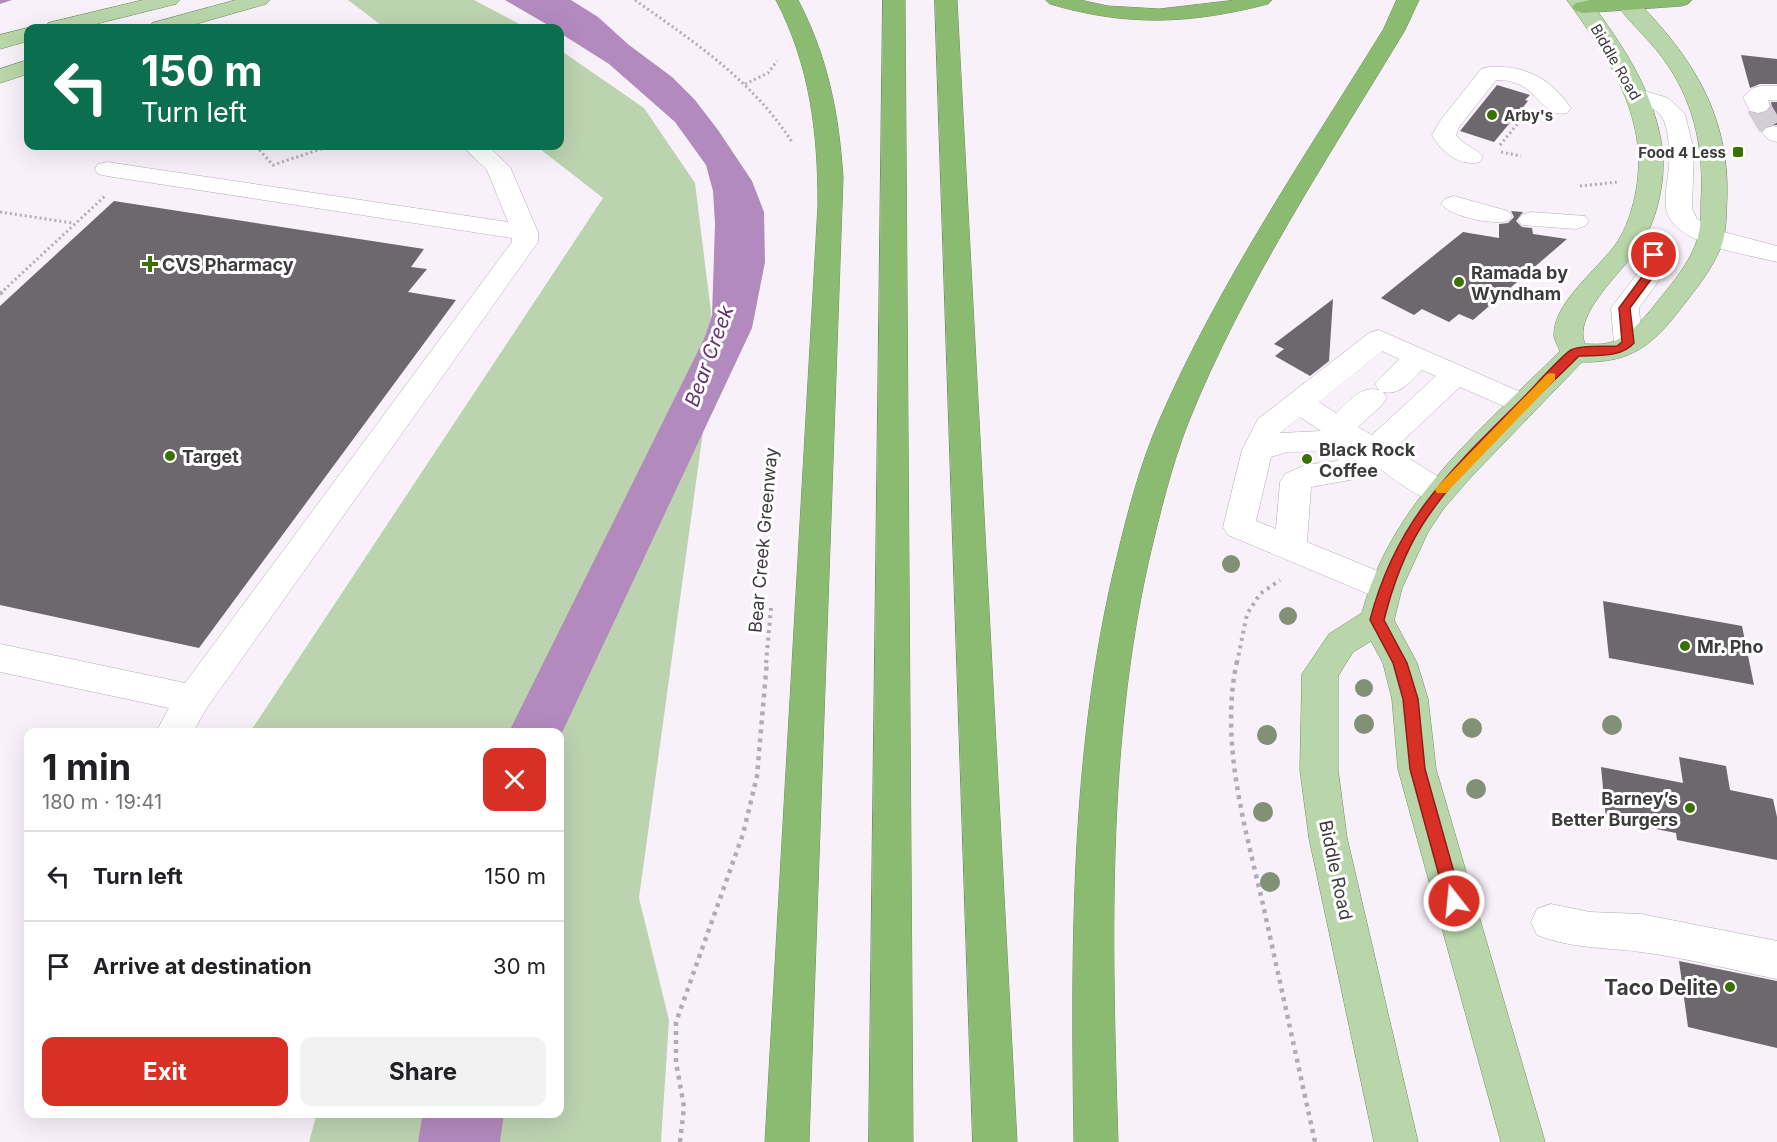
<!DOCTYPE html>
<meta charset="utf-8">
<style>
:root{--surface:#fff;--page:#f2f2f2;--text:#202124;--muted:#757577;--line:#e0e0e0;--accent:#d93025}
body{margin:0;font-family:Inter,sans-serif;background:var(--page);color:var(--text);height:100vh;display:flex;flex-direction:column;font-size:22px;white-space:nowrap}
*{box-sizing:border-box;margin:0}
p{font-size:20px;color:var(--muted)}
.icon{flex:none;width:33px;height:33px;fill:none;stroke:currentColor;stroke-width:2;stroke-linecap:round;stroke-linejoin:round}
.map{position:relative;flex:1;overflow:hidden}
.drawer{position:absolute;left:24px;top:728px;width:540px;height:390px;display:flex;flex-direction:column;background:var(--surface);border-radius:12px;box-shadow:0 6px 24px #0002}
.drawer>*{flex:none}
.banner{position:absolute;left:24px;top:24px;width:540px;height:126px;border-radius:12px;box-shadow:0 6px 24px #0002;background:#0b6e4f;color:#fff;overflow:hidden}
.pin{position:absolute;display:grid;place-items:center;width:51px;height:51px;color:#fff;margin:-26px;border:3px solid #fff;border-radius:50%;box-shadow:0 2px 6px #0007}
.me{position:absolute;width:66px;margin:-33px;rotate:344deg;stroke-linejoin:round;filter:drop-shadow(0 0 4px #0008)}
.turn{display:flex;align-items:center;gap:21px;height:126px;padding:0 18px;font-size:27px}
.turn .icon{width:78px;height:78px;stroke-width:2.5}
.turn b{display:block;font-size:42px;line-height:51px}
.round{display:grid;place-items:center;flex:none;width:63px;height:63px;border-radius:12px;background:var(--page)}
.summary{display:flex;align-items:center;justify-content:space-between;height:102px;padding:0 18px}
h1{font-size:36px;font-weight:700;line-height:45px}
.button{display:flex;gap:12px;margin-top:auto;padding:12px 18px}
.button a{flex:1;height:69px;border-radius:12px;background:var(--accent);color:#fff;font-size:24px;font-weight:700;line-height:69px;text-align:center}
.button a+a{background:var(--page);color:var(--text)}
ul{padding:0;list-style:none}
li{display:flex;align-items:center;gap:18px;height:90px;padding:0 18px;border-top:2px solid var(--line)}
li div{flex:1}
li b{display:block;font-size:22px}
li em{font-style:normal}
.map>svg:first-child{display:block}
.green{fill:#bcd3b0}
.water{fill:#b38abe}
.lines{fill:none;stroke-linecap:round;stroke-linejoin:round}
.stream{fill:#b38abe;fill-rule:evenodd}
.building{fill:#6d676e}
.minor-tunnel{stroke:#d3cdd5;stroke-width:24;stroke-dasharray:24 12;stroke-linecap:butt}
.minor-casing{stroke:#b3acb5;stroke-width:1}
.major-casing{stroke:#708e60;stroke-width:1}
.highway-casing{stroke:#708e60;stroke-width:1}
.path-far2{stroke:#b1acb3;stroke-width:3;stroke-dasharray:2 3;stroke-linecap:butt}
.path-far1{stroke:#b1acb3;stroke-width:4;stroke-dasharray:3 4.5;stroke-linecap:butt}
.path{stroke:#b1acb3;stroke-width:4.5;stroke-dasharray:4 5;stroke-linecap:butt}
.minor{fill:#fff;fill-rule:evenodd}
.major{fill:#b9d6aa;fill-rule:evenodd}
.highway{fill:#8bba71;fill-rule:evenodd}
.tree{fill:#829175}
.route{fill:#d93025;stroke:#8d1f18;stroke-width:1.5}
.slow{fill:#f59e0b}
.poi-dot{fill:#397201;stroke:#fff;stroke-width:2}
.labels{text-anchor:middle;dominant-baseline:central;stroke-width:6;stroke-linejoin:round;paint-order:stroke}
.far-street-label{font-size:15px;fill:#3e3b3f;stroke:#fff}
.far-poi-label{font-size:15px;font-weight:bold;fill:#3e3b3f;stroke:#fff;text-anchor:start}
.poi-label{font-size:18px;font-weight:bold;fill:#3e3b3f;stroke:#fff;text-anchor:start}
.street-label{font-size:18px;fill:#3e3b3f;stroke:#fff}
.water-label{font-size:20px;font-style:italic;fill:#653272;stroke:#fff}
.near-poi-label{font-size:21px;font-weight:bold;fill:#3e3b3f;stroke:#fff;text-anchor:end}
</style>
<div class="map">
<svg width="1777" height="1142" viewBox="0 0 1777 1142">
<rect width="100%" height="100%" fill="#f8f1fa"/>
<g class="green">
<polygon points="348,0 474,0 527,28 385,28"/>
<polygon points="560,50 644,108 695,183 715,344 639,898 669,1020 661,1142 309,1142 317,1113 560,1113 560,732 250,732 603,198 536,146 560,146"/>
</g>
<g class="water">
<polygon points="505,0 571,0 598,17 629,45 672,77 695,100 718,130 752,181 764,212 765,262 752,328 560,737 560,732 509,732 704,339 712,316 715,224 713,191 706,165 675,122 609,64 560,33 560,28 553,28"/>
<polygon points="423,1113 504,1113 500,1142 418,1142"/>
</g>
<g class="lines">
<polygon class="stream" points="0,0 12,0 0,4"/>
</g>
<g class="building">
<polygon points="1741,55 1777,59 1777,84 1760,84 1750,88"/>
<polygon points="1497,85 1530,95 1525,100 1528,101 1494,142 1460,131"/>
<polygon points="1771,102 1777,102 1777,125 1765,126 1762,130 1758,115 1768,112 1772,107"/>
<polygon points="114,201 424,249 411,267 427,269 408,292 456,300 199,648 0,605 0,306"/>
<polygon points="1511,211 1523,212 1516,221 1522,227 1532,228 1533,234 1567,239 1473,320 1459,314 1449,322 1422,309 1414,315 1381,298 1463,232 1499,238 1499,224 1508,223 1514,217"/>
<polygon points="1333,299 1329,361 1310,376 1275,356 1284,349 1274,344"/>
<polygon points="1603,601 1742,626 1754,685 1609,658"/>
<polygon points="1679,757 1726,766 1730,790 1773,799 1777,817 1777,860 1677,840 1676,833 1606,819 1601,767 1683,783"/>
<polygon points="1679,961 1777,981 1777,1048 1688,1027"/>
</g>
<g class="lines">
<polyline class="minor-tunnel" points="1758,106 1774,133"/>
<g class="minor-casing">
<g id="minor">
<path d="M1489,67C1526,65 1550,78 1571,108L1567,113C1540,120 1538,78 1496,80L1459,127L1456,135C1462,145 1476,147 1483,157L1480,162C1460,167 1441,152 1432,135L1440,121L1481,69Z"/>
<polygon points="1761,86 1777,86 1777,100 1768,100 1770,106 1766,111 1758,113 1750,111 1743,97 1753,88"/>
<path d="M1639,89L1668,98L1685,114L1694,151L1692,209L1697,219L1720,231L1777,246V262C1747,254 1672,245 1666,208C1664,196 1668,179 1669,167C1670,154 1669,128 1662,117C1654,104 1635,107 1627,96L1631,91Z"/>
<polygon points="1774,126 1777,127 1777,142 1769,140 1762,133 1766,128"/>
<polygon points="462,146 488,146 510,167 538,232 538,242 206,709 193,732 156,732 169,708 0,672 0,644 185,683 512,242 512,238 107,176 98,174 95,169 98,164 107,162 508,222 487,170"/>
<path d="M1454,196L1508,211L1512,216L1508,221C1493,225 1451,217 1441,204L1445,199Z"/>
<polygon points="1531,212 1585,216 1589,221 1585,226 1576,229 1522,225 1518,220 1522,215"/>
<path d="M1631,233C1649,238 1666,247 1669,266L1639,308L1642,343L1638,349L1628,352L1618,349L1614,343L1611,308L1643,266L1641,259L1622,247L1618,241L1622,235Z"/>
<path d="M1379,330L1534,398L1539,405L1534,412L1524,415L1460,387L1394,449L1450,484L1455,492L1450,500C1424,507 1396,479 1374,465L1355,479L1311,487L1307,542L1397,579L1402,588L1397,597L1385,601L1228,535L1223,527L1242,450L1258,419L1369,333ZM1382,351L1399,359L1375,384L1379,390C1361,385 1349,402 1336,413L1319,402ZM1422,370L1436,376L1372,435L1358,427L1382,405L1387,398L1383,392C1400,396 1411,381 1422,370ZM1300,417L1321,431L1280,433L1281,432ZM1352,451L1336,461L1305,465L1285,474L1280,482L1276,529L1256,521L1271,457L1287,452Z"/>
<path d="M1551,904L1590,912L1641,914L1777,941V979C1732,970 1687,958 1641,952C1604,947 1573,949 1537,935L1531,922L1537,909Z"/>
</g>
</g>
<g class="major-casing">
<g id="major">
<polygon points="143,0 180,0 176,4 80,28 45,28 48,23"/>
<polygon points="236,0 270,0 266,4 182,28 149,28 152,23"/>
<path d="M1567,0H1589C1622,44 1654,91 1662,147C1666,176 1659,210 1646,236C1632,265 1571,311 1585,344C1592,344 1601,345 1608,343C1629,339 1649,312 1662,296C1675,280 1687,265 1695,246C1701,232 1701,217 1701,202C1704,153 1696,108 1669,67C1653,42 1630,24 1613,0H1636C1692,57 1729,114 1727,197C1726,214 1727,231 1721,247C1712,269 1696,289 1681,308C1653,345 1631,363 1582,362L1471,477L1444,508L1428,532L1402,588L1394,620L1417,663L1428,699L1436,769L1545,1142H1501L1398,769L1392,699L1383,663L1371,641L1353,652L1338,676V770L1347,838L1418,1142H1374L1309,838L1300,770L1302,674L1329,634L1362,613C1391,502 1482,429 1560,351C1558,346 1554,340 1554,334C1554,301 1601,267 1618,241C1634,215 1641,177 1638,147C1632,91 1599,45 1567,0Z"/>
<polygon points="28,28 28,41 0,49 0,35"/>
<polygon points="28,60 28,74 0,83 0,69"/>
</g>
</g>
<g class="highway-casing">
<g id="highway">
<path d="M776,0H798C828,57 839,115 843,178L809,1142H765L818,205C818,132 810,65 776,0Z"/>
<polygon points="883,0 905,0 913,1142 869,1142"/>
<polygon points="935,0 957,0 1017,1142 973,1142"/>
<path d="M1046,0H1080L1108,6L1159,9L1236,0H1272L1268,4C1190,24 1128,27 1050,4Z"/>
<path d="M1397,0H1419L1405,30C1328,158 1244,284 1188,423C1171,467 1160,513 1149,559C1106,751 1112,947 1118,1142H1074C1071,946 1070,749 1117,557C1128,511 1140,465 1159,421C1219,283 1304,158 1383,30Z"/>
<polygon points="1592,0 1692,0 1688,4 1681,6 1583,13 1576,11 1572,7 1576,3"/>
</g>
</g>
<g class="path-far2">
<path d="M635,0C694,42 752,80 792,142"/>
<polyline points="745,84 768,73 777,61"/>
<polyline points="1500,145 1524,116"/>
<polyline points="256,146 273,165 330,146"/>
<polyline points="1501,152 1521,156"/>
<polyline points="1580,186 1618,182"/>
<polyline points="0,212 73,223"/>
<polyline points="4,290 105,196"/>
</g>
<g class="path-far1">
<polyline points="0,294 6,289"/>
<polyline points="766,663 771,608"/>
<polyline points="1237,663 1247,614 1260,594 1280,580"/>
</g>
<g class="path">
<path d="M1237,661C1219,744 1246,829 1264,909C1281,987 1298,1064 1315,1142"/>
<polyline points="680,1142 684,1107 676,1062 676,1022 743,834 757,776 767,661"/>
</g>
<use href="#minor" class="minor"/>
<use href="#major" class="major"/>
<use href="#highway" class="highway"/>
</g>
<g class="tree">
<circle cx="1231" cy="564" r="9"/>
<circle cx="1288" cy="616" r="9"/>
<circle cx="1364" cy="688" r="9"/>
<circle cx="1364" cy="724" r="10"/>
<circle cx="1612" cy="725" r="10"/>
<circle cx="1472" cy="728" r="10"/>
<circle cx="1267" cy="735" r="10"/>
<circle cx="1476" cy="789" r="10"/>
<circle cx="1263" cy="812" r="10"/>
<circle cx="1270" cy="882" r="10"/>
</g>
<path class="route" d="M1654,251L1659,255L1661,266L1630,308L1634,343C1621,358 1597,355 1579,356C1526,409 1460,465 1421,527C1403,556 1392,588 1384,620L1407,663L1418,699L1425,769L1462,901L1460,906L1454,908L1448,906L1446,901L1410,769L1403,699L1393,663L1370,620C1396,519 1452,469 1523,398C1533,388 1561,356 1571,350C1580,345 1606,347 1617,346L1622,342L1619,308L1650,266L1648,255Z"/>
<polygon class="slow" points="1551,373 1555,374 1555,380 1446,493 1437,493 1435,490 1437,487 1547,374"/>
<g class="poi-dot">
<circle cx="1492" cy="115" r="6"/>
<rect x="1732" y="146" width="12" height="12" rx="3"/>
<path d="M147 255h6v6h6v6h-6v6h-6v-6h-6v-6h6z"/>
<circle cx="1459" cy="282" r="6"/>
<circle cx="170" cy="456" r="6"/>
<circle cx="1307" cy="459" r="6"/>
<circle cx="1685" cy="646" r="6"/>
<circle cx="1690" cy="808" r="6"/>
<circle cx="1730" cy="987" r="6"/>
</g>
<g class="labels">
<g class="far-street-label">
<text transform="translate(1616 62) rotate(60)">Biddle Road</text>
</g>
<g class="far-poi-label">
<text x="1504" y="115">Arby's</text>
<text x="1726" y="152" text-anchor="end">Food 4 Less</text>
</g>
<g class="poi-label">
<text x="162" y="264">CVS Pharmacy</text>
<text x="1471" y="272">Ramada by<tspan x="1471" dy="21">Wyndham</tspan></text>
<text x="1319" y="449">Black Rock<tspan x="1319" dy="21">Coffee</tspan></text>
<text x="182" y="456">Target</text>
<text x="1697" y="646">Mr. Pho</text>
<text x="1678" y="798" text-anchor="end">Barney’s<tspan x="1678" dy="21">Better Burgers</tspan></text>
</g>
<g class="street-label">
<text transform="translate(763 540) rotate(-85)">Bear Creek Greenway</text>
<text transform="translate(1336 870) rotate(78)">Biddle Road</text>
</g>
<g class="water-label">
<text transform="translate(709 356) rotate(-70)">Bear Creek</text>
</g>
<g class="near-poi-label">
<text x="1718" y="987">Taco Delite</text>
</g>
</g>
</svg>
<div class="pin" style="left:1654px;top:255px;background:#d93025"><svg class="icon" aria-label="arrive" viewBox="0 0 24 24"><path d="M6 21V4h12l-3 4 3 4H6"/></svg></div>
<svg class="me" style="left:1454px;top:901px" viewBox="-20 -20 40 40"><circle r="17" fill="#d93025" stroke="#fff" stroke-width="3"/><path d="M0-11L8 9 0 5-8 9z" fill="#fff"/></svg>
<div class="banner">
<div class="turn"><svg class="icon" aria-label="left" viewBox="0 0 24 24"><path d="M17 20v-9H6M10 6l-5 5 5 5"/></svg><div><b>150 m</b>Turn left</div></div>
</div>
<section class="drawer">
<div class="summary"><div><h1>1 min</h1><p>180 m · 19:41</p></div><a class="round" style="background:#d93025;color:#fff"><svg class="icon" aria-label="close" viewBox="0 0 24 24"><path d="M6 6l12 12M18 6L6 18"/></svg></a></div>
<ul>
<li><svg class="icon" aria-label="left" viewBox="0 0 24 24"><path d="M17 20v-9H6M10 6l-5 5 5 5"/></svg><div><b>Turn left</b></div><em>150 m</em></li>
<li><svg class="icon" aria-label="arrive" viewBox="0 0 24 24"><path d="M6 21V4h12l-3 4 3 4H6"/></svg><div><b>Arrive at destination</b></div><em>30 m</em></li>
</ul>
<div class="button"><a>Exit</a><a>Share</a></div>
</section>
</div>
